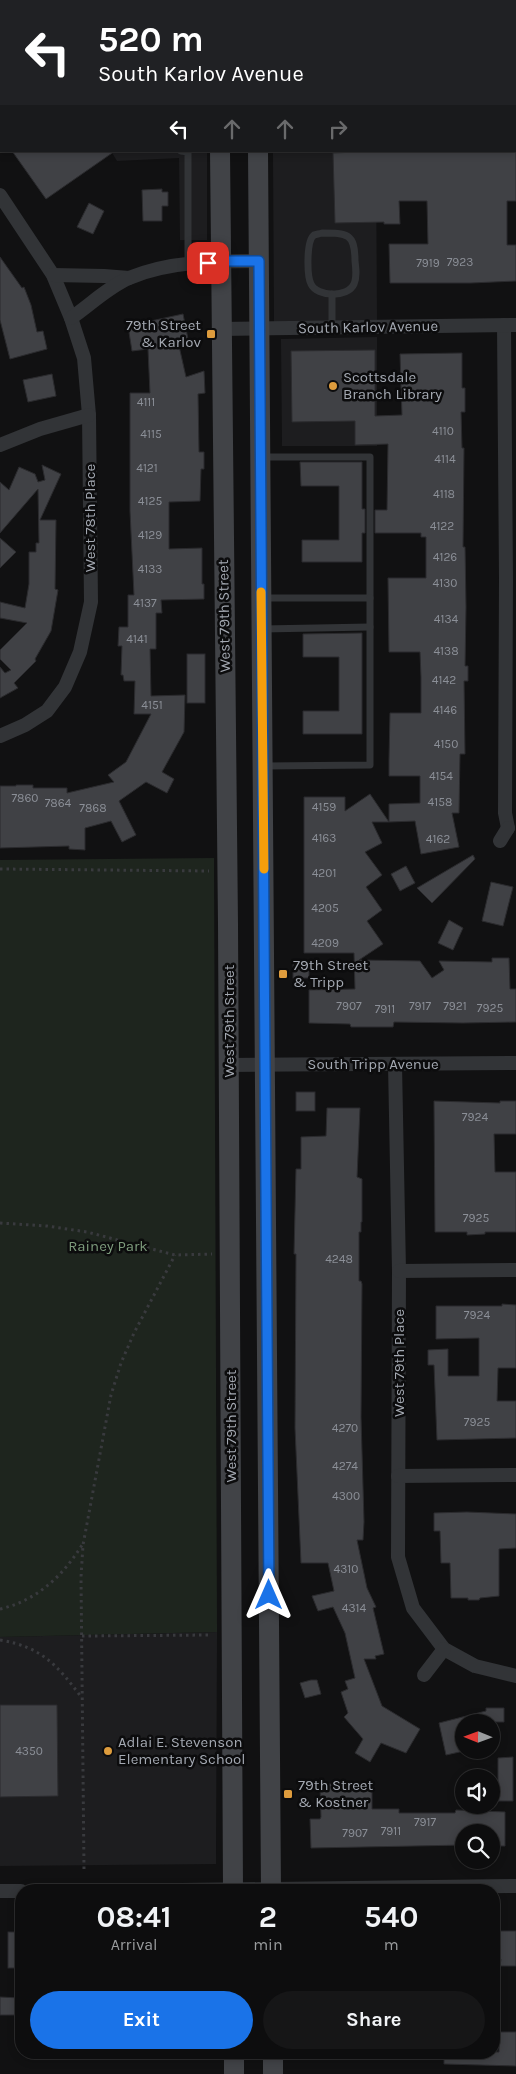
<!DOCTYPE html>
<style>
:root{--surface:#0d0d0e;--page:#161617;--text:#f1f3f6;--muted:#9a9c9e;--line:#2d2d2e;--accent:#1a73e8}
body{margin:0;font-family:Karla,sans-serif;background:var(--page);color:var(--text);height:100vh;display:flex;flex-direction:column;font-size:19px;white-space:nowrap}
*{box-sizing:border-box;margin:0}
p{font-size:16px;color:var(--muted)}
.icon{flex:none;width:28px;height:28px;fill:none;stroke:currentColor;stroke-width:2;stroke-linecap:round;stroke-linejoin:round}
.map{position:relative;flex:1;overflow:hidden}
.drawer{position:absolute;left:15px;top:1884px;width:485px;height:175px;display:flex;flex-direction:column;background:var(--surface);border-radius:20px;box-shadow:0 2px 8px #0003,0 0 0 1px var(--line)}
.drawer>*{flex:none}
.top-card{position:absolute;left:0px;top:0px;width:516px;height:152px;box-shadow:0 2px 8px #0003,0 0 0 1px var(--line);background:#202124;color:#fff;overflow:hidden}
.needle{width:32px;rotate:271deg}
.tools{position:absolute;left:455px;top:1714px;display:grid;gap:10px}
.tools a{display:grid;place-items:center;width:45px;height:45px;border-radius:50%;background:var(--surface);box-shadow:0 2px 8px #0003,0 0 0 1px var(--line);font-size:25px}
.pin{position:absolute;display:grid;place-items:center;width:42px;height:42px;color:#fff;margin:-21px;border-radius:10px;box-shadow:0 2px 8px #0006}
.me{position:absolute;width:55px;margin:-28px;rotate:0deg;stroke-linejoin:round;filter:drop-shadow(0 0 4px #0008)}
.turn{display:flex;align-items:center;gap:18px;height:105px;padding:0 15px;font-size:22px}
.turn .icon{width:65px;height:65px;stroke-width:2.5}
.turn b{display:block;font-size:35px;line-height:42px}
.lanes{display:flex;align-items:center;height:48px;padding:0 15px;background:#0003;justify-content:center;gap:25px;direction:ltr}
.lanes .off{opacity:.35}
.eta{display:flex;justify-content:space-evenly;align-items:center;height:85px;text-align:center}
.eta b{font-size:30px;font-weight:700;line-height:35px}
.button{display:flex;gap:10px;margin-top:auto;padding:10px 15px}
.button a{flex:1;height:58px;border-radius:30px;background:var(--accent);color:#fff;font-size:20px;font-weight:700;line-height:58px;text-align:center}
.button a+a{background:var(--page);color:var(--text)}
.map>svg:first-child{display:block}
.built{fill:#1d1d1f}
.green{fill:#1e251e}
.building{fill:#404145;stroke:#2b2b2e}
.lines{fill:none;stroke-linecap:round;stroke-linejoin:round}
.path{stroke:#393a3e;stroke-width:3;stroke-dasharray:2.5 4;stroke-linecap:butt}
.service{stroke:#323437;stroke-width:7}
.minor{stroke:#323437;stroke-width:14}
.secondary{stroke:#414347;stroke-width:20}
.route-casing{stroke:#114b97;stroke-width:12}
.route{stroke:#1a73e8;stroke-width:9}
.slow{stroke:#f59e0b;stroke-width:9}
.poi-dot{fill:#de9c3d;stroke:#0c0c0d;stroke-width:2}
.labels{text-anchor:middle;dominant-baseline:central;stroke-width:5;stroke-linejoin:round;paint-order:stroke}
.number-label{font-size:12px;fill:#8b8f97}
.poi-label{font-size:15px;fill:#a4a9b2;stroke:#0c0c0d;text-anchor:start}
.street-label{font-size:15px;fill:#a4a9b2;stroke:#0c0c0d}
.park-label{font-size:15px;fill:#7d9b7c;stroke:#0c0c0d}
</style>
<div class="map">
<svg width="516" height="2074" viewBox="0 0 516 2074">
<rect width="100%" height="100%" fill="#111112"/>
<g class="built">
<polygon points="111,151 207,151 207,240 180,240 179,158 117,161"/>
<polygon points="273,151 376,151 377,323 274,323"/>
<polygon points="377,337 377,446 282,446 281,339"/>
<polygon points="217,1632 216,1864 0,1866 0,1637"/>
</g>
<polygon class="green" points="214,858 217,1632 0,1637 0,860"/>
<g class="building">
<polygon points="12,151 115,151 46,199"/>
<polygon points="382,151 516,151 516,201 507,201 507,245 516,245 516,281 471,283 390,283 389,244 428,244 427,201 399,201 400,224 384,224 384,222 335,223 333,153"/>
<polygon points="162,189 162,192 168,192 168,206 162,206 162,221 143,221 142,190"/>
<polygon points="89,203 104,211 93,234 77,227"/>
<polygon points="0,257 22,288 24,287 31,305 37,332 43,331 47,349 10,359 0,320"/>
<polygon points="183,314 189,344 179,346 186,377 204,371 205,393 198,394 199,452 204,452 204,469 201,469 200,501 169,502 169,549 202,548 202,584 204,584 204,599 161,600 162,613 156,613 156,649 150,649 151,696 185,695 184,732 162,772 174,779 167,793 146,782 119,801 136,835 122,842 111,821 85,828 85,850 69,849 69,846 0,848 0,786 16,786 16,785 33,785 33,788 67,788 67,793 114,782 108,775 126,762 151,714 134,714 135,681 124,681 123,675 121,675 122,646 118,646 119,627 128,627 128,595 134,595 130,511 130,393 150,393 148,349 132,351 128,326"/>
<polygon points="375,350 375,416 402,415 400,354 462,353 462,388 465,388 465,412 461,412 462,448 464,448 463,547 465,547 466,607 465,666 468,666 468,681 464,681 465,754 460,754 459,813 452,813 459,847 421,854 415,821 389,822 389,804 420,803 420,776 389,776 389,760 390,713 421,713 421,677 420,652 389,652 388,578 426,578 426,537 421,537 421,533 375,533 375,510 387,510 388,444 355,445 355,421 292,422 291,351"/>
<polygon points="52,374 56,396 28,402 23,380"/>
<polygon points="300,462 362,462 362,509 365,509 365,533 362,533 362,562 302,562 302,540 339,540 339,486 301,486"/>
<polygon points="42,465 61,474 40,520 56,520 55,589 58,590 51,631 35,659 36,661 14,683 18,688 0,698 0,667 5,673 11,670 0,659 0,650 27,623 0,618 0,602 25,608 29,584 29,552 36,552 36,543 39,543 38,489 0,533 0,482 9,490 19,467 35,474 38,482 45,480"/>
<polygon points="0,538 16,552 0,568"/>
<polygon points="362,633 362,734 303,734 303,711 339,711 339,657 303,657 303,634"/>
<rect x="187" y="654" width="18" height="49"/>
<polygon points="370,794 389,822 372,822 382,843 365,852 382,875 366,887 382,910 367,921 383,944 359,960 420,961 432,978 444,970 439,961 492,962 492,958 509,958 510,989 516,989 516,1022 463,1023 394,1022 393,1027 351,1027 350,1024 309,1023 309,990 355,989 354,953 304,953 304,797 345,797 345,811"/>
<polygon points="473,855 475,859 432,903 417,888"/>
<polygon points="406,866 415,883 400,891 391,874"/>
<polygon points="491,882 513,887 503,926 482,921"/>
<polygon points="449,920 463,928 453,950 438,943"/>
<rect x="293" y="961" width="16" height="17"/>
<rect x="296" y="1092" width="19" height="19"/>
<polygon points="434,1101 500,1103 500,1101 516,1101 516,1134 494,1134 495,1172 516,1172 516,1232 485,1232 485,1234 467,1235 467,1232 435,1232"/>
<polygon points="327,1108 360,1108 357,1177 362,1179 362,1222 361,1222 361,1232 359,1232 359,1281 361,1281 362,1284 361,1417 364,1522 363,1540 357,1540 367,1588 376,1607 373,1608 384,1654 375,1656 376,1659 364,1659 382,1706 420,1729 406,1753 381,1743 370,1762 355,1753 363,1739 344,1717 348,1713 341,1692 348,1689 345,1681 355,1678 345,1633 333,1607 318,1611 312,1596 334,1591 328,1563 301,1563 295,1428 296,1254 294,1254 296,1169 301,1169 301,1137 326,1136"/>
<polygon points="502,1304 516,1305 516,1368 498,1368 497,1401 516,1401 516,1438 437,1440 434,1365 428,1365 428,1350 448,1349 448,1376 479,1376 479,1338 436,1339 436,1306 502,1306"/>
<polygon points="467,1512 516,1514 516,1548 499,1549 499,1596 480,1598 479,1600 468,1600 468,1598 451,1598 450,1563 441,1563 440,1531 434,1531 434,1513"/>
<polygon points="311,1680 317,1680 321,1694 305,1698 300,1683"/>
<polygon points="0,1705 57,1705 58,1796 0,1797"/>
<polygon points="486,1708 504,1708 504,1722 464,1722 464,1735 460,1736 464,1751 446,1755 439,1723 486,1711"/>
<polygon points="513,1757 513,1801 498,1801 498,1758"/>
<polygon points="320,1784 372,1784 372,1809 399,1809 399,1813 455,1813 456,1810 505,1812 505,1846 491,1846 491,1832 464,1832 464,1845 311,1848 310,1819 320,1819 321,1817"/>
<polygon points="499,1931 516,1931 516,1966 500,1966 501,1959 498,1959"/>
<rect x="8" y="1932" width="13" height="36"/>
<polygon points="0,1997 21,1998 21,2015 0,2015"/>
<polygon points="499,2032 516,2032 516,2066 444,2064 444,2052 499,2052"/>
</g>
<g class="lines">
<g class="path">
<polyline points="0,869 209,871"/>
<polyline points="0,1223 47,1226 87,1232 175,1255 212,1254"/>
<path d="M0,1609C36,1601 63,1576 82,1545"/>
<polyline points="82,1636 211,1635"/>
<path d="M0,1640C42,1647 57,1665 82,1698"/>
<polyline points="84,1869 81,1577 83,1545 111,1395 121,1363 134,1333 175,1255"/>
</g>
<g class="service">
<polyline points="368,0 368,1"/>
<polyline points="181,151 188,152 188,264"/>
<path d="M322,233C347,233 355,233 355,261C356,269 357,277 354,284C348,298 317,297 311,284C307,276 306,241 314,235C316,234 319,234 322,233Z"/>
<polyline points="332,294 332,327"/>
<polyline points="262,598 370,598 370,457 262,457"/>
<polyline points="262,629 370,627"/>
<polyline points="265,766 370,765 370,598"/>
</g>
<g class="minor">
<polyline points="515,79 516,79"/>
<polyline points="0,195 53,275 71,318 84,358 89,415 91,602 80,652 65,687 47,711 25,725 0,736"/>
<polyline points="53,275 104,276 129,278"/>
<path d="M71,318C90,305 108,287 129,278C169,261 216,261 259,261"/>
<polyline points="504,325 506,579 505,813 508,828"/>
<polyline points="220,329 516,325"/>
<polyline points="0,445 40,429 89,415"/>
<polyline points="500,841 508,828"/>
<polyline points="395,1064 399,1271 398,1557 413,1608 444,1649 475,1666 516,1676"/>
<polyline points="229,1065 516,1063"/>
<polyline points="399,1271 516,1270"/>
<polyline points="398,1476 516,1475"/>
<polyline points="424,1675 444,1649"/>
<polyline points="182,1890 516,1886"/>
<polyline points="0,1891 21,1891"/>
</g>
<g class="secondary">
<polyline points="219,0 219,1"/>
<polyline points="257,0 257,1"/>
<polyline points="220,151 228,924 233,1890"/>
<polyline points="258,151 271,1890"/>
<polyline points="234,2052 234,2074"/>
<polyline points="273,2052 273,2074"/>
</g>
</g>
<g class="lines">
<g class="route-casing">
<polyline id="route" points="208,263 220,261 259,261 269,1595"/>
</g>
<use href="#route" class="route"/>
<polyline class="slow" points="261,592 264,869"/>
</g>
<g class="poi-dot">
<rect x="206" y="329" width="10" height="10" rx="2.5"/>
<circle cx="333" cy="386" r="5"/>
<rect x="278" y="969" width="10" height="10" rx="2.5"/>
<circle cx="108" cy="1751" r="5"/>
<rect x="283" y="1789" width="10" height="10" rx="2.5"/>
</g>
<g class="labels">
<g class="number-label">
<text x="460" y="262">7923</text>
<text x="428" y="263">7919</text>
<text x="146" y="402">4111</text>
<text x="443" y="431">4110</text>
<text x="151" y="434">4115</text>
<text x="445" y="459">4114</text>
<text x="147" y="468">4121</text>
<text x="444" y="494">4118</text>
<text x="150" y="501">4125</text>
<text x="442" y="526">4122</text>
<text x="150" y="535">4129</text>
<text x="445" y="557">4126</text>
<text x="150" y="569">4133</text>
<text x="445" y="583">4130</text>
<text x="145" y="603">4137</text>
<text x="446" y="619">4134</text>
<text x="137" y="639">4141</text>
<text x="446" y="651">4138</text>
<text x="444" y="680">4142</text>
<text x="152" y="705">4151</text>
<text x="445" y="710">4146</text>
<text x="446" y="744">4150</text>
<text x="441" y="776">4154</text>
<text x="25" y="798">7860</text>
<text x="440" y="802">4158</text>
<text x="58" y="803">7864</text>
<text x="324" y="807">4159</text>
<text x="93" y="808">7868</text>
<text x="324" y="838">4163</text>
<text x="438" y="839">4162</text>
<text x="324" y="873">4201</text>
<text x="325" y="908">4205</text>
<text x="325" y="943">4209</text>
<text x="349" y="1006">7907</text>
<text x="420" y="1006">7917</text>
<text x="455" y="1006">7921</text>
<text x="490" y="1008">7925</text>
<text x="385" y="1009">7911</text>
<text x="475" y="1117">7924</text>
<text x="476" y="1218">7925</text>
<text x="339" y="1259">4248</text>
<text x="477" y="1315">7924</text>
<text x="477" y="1422">7925</text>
<text x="345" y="1428">4270</text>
<text x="345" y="1466">4274</text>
<text x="346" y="1496">4300</text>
<text x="346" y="1569">4310</text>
<text x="354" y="1608">4314</text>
<text x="29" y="1751">4350</text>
<text x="425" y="1822">7917</text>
<text x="391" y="1831">7911</text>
<text x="355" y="1833">7907</text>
</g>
<g class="poi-label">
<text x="201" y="325" text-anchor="end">79th Street<tspan x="201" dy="17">&amp; Karlov</tspan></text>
<text x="343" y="377">Scottsdale<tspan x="343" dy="17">Branch Library</tspan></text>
<text x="293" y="965">79th Street<tspan x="293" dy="17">&amp; Tripp</tspan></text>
<text x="118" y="1742">Adlai E. Stevenson<tspan x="118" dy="17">Elementary School</tspan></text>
<text x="298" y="1785">79th Street<tspan x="298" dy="17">&amp; Kostner</tspan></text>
</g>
<g class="street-label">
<text transform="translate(368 327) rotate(-1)">South Karlov Avenue</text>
<text transform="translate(90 518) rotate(-90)">West 78th Place</text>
<text transform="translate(224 616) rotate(-91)">West 79th Street</text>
<text transform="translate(229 1021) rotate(-90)">West 79th Street</text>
<text x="373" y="1064">South Tripp Avenue</text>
<text transform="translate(399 1363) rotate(-90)">West 79th Place</text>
<text transform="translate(231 1426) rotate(-90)">West 79th Street</text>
</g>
<g class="park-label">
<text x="108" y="1246">Rainey Park</text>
</g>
</g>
</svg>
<div class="tools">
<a><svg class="needle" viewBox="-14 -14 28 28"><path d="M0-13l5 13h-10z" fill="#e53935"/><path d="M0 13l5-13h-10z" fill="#9a9c9e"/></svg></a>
<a><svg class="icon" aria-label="sound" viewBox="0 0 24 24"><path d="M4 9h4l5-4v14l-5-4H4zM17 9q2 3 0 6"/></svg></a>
<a><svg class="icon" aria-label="search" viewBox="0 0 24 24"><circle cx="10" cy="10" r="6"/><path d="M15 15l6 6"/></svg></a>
</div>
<div class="pin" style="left:208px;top:263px;background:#d93025"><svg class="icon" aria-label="arrive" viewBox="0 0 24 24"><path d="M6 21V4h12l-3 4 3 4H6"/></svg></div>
<svg class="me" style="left:269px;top:1595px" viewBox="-20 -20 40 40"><path d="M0-17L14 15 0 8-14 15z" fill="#1a73e8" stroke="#fff" stroke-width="4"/></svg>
<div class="top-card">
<div class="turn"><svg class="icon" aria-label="left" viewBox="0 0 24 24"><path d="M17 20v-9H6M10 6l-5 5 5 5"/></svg><div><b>520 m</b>South Karlov Avenue</div></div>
<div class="lanes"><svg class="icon" aria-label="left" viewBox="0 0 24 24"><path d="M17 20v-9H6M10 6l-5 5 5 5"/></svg><svg class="icon off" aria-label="ahead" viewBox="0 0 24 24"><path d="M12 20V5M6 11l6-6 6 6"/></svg><svg class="icon off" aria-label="ahead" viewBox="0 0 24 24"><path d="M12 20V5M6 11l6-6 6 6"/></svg><svg class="icon off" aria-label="right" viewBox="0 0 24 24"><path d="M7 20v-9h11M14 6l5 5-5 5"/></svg></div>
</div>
<section class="drawer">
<div class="eta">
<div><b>08:41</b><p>Arrival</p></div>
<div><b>2</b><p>min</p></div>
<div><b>540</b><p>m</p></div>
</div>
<div class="button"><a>Exit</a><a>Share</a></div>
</section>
</div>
